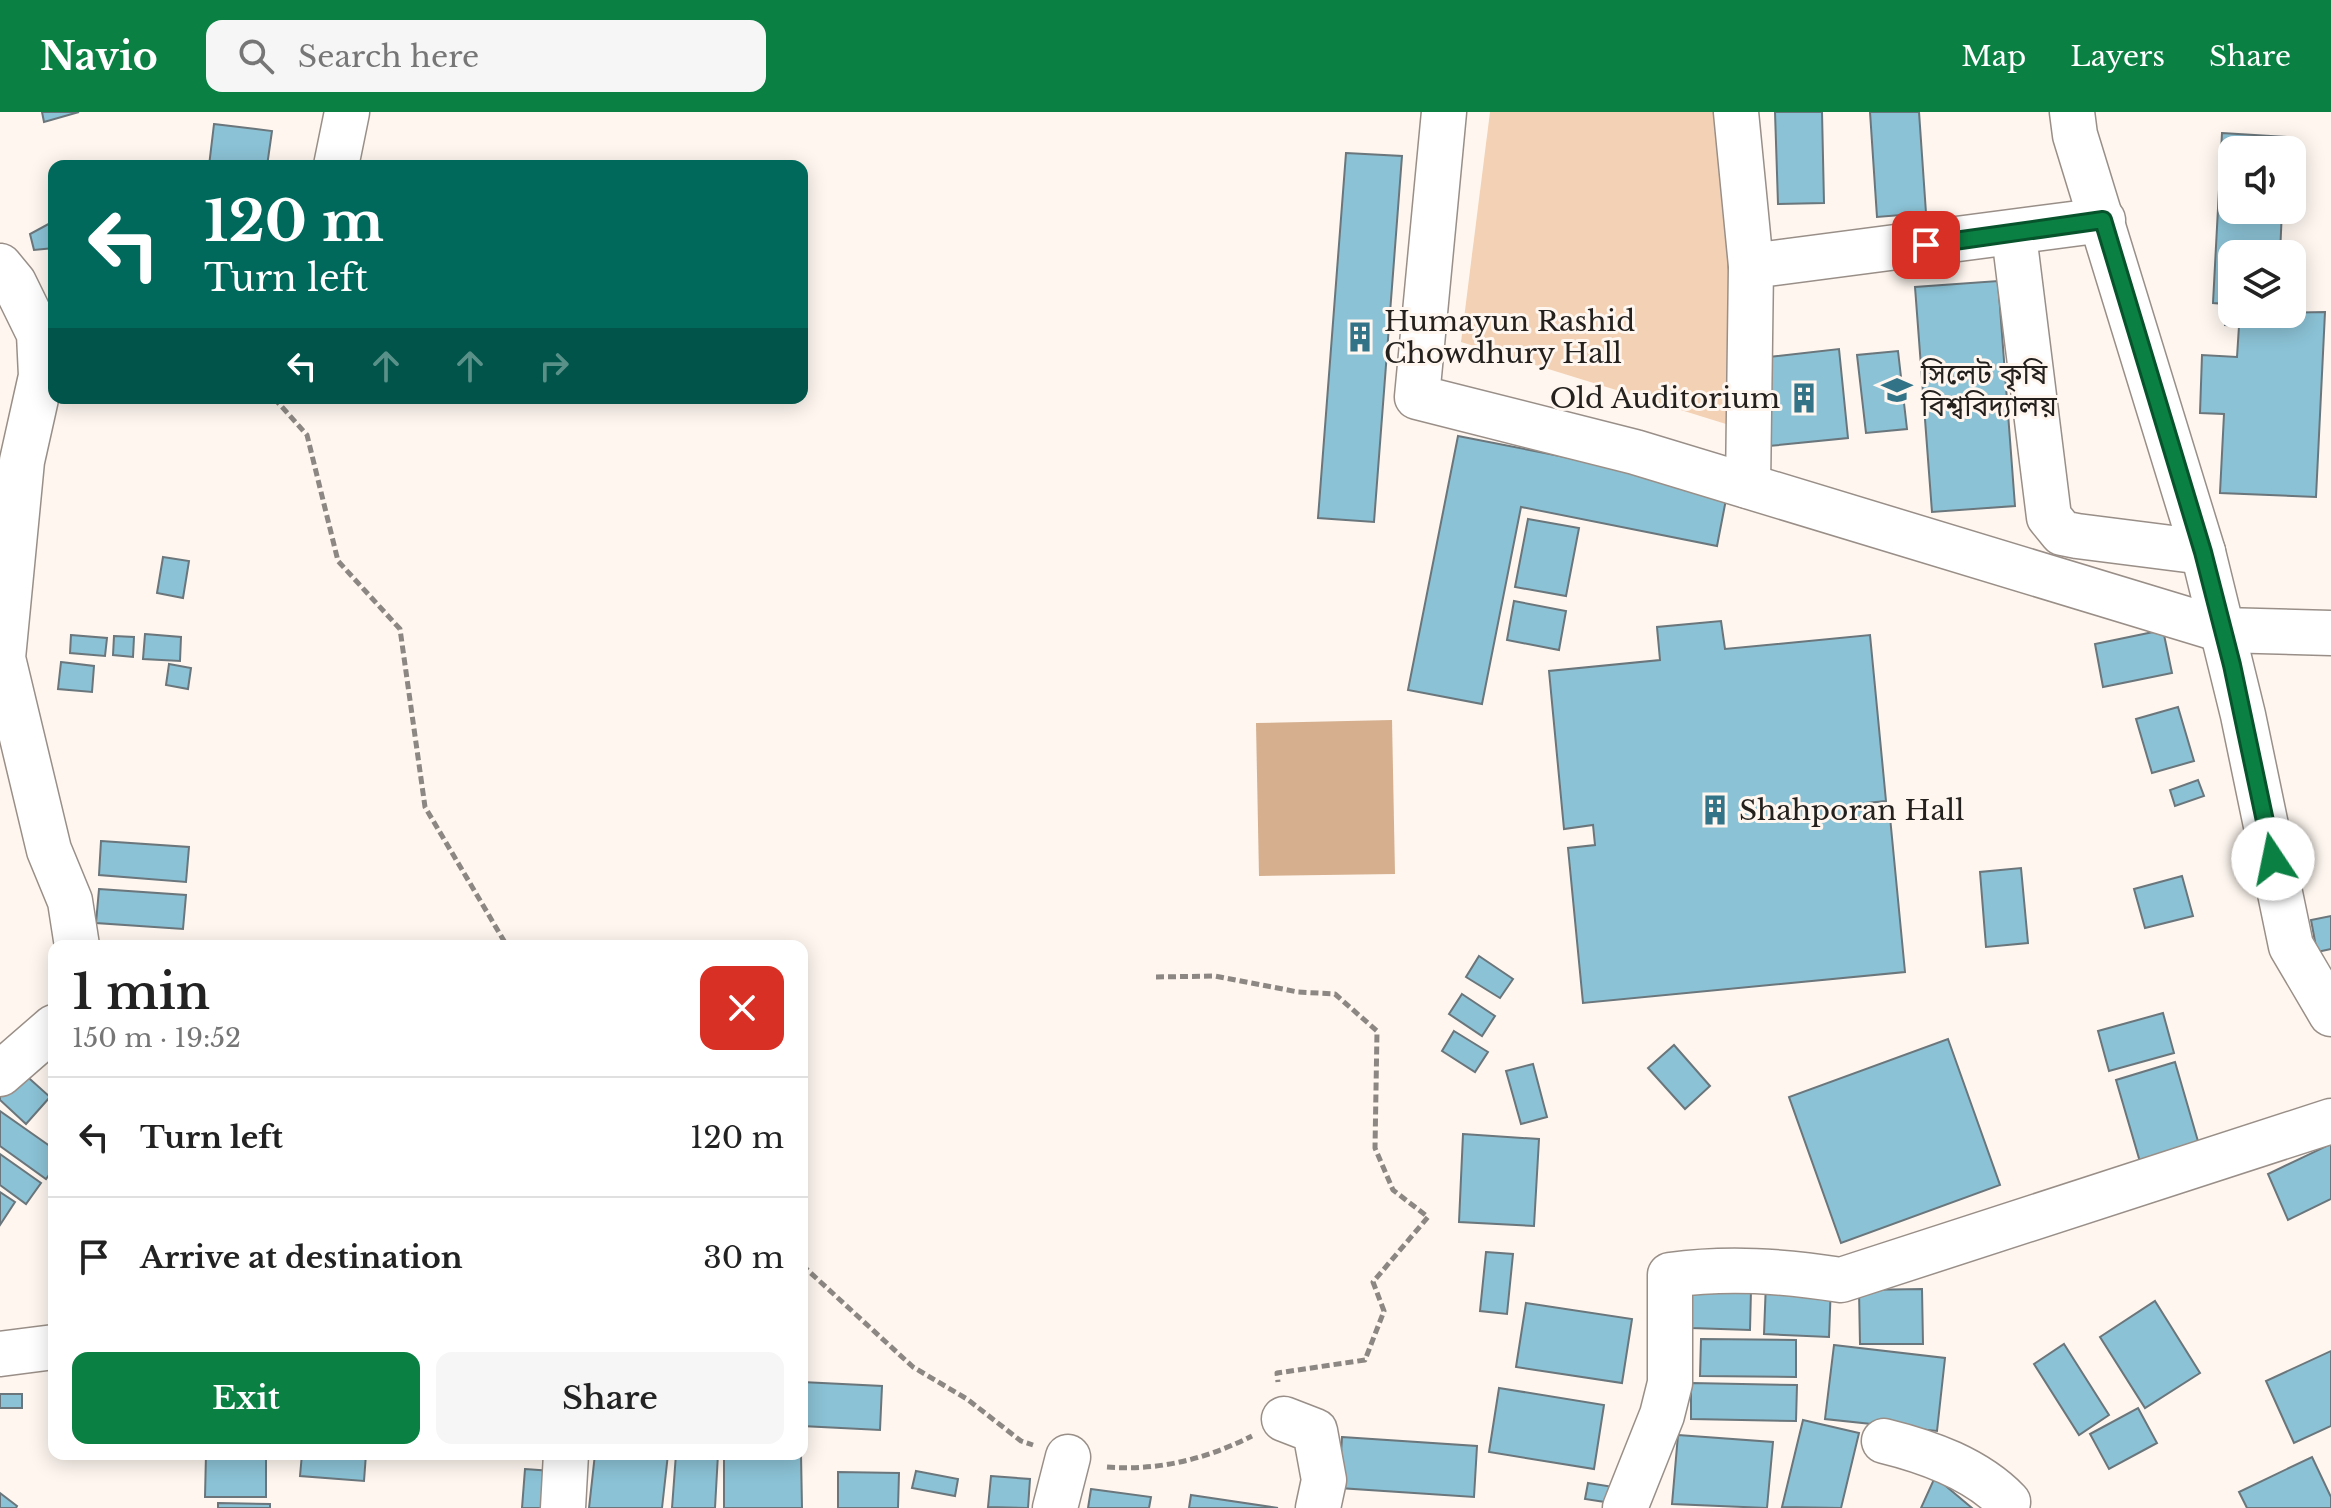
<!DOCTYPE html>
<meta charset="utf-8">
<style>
:root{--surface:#fff;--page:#f6f6f6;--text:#222;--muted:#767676;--line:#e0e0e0;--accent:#0b8043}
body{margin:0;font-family:"Libre Baskerville","Noto Sans Bengali",serif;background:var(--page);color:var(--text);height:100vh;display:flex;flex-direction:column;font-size:30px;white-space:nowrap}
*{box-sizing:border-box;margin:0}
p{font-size:26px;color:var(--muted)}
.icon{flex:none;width:44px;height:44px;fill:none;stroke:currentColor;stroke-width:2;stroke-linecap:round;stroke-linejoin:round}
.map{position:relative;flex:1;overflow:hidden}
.drawer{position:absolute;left:48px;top:828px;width:760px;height:520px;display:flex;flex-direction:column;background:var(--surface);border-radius:16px;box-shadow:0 4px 20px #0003}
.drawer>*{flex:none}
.hud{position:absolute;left:48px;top:48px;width:760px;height:244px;border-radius:16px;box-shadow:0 4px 20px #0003;background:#00695c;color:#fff;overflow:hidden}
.buttons{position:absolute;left:2218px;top:24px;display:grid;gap:16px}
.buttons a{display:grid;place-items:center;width:88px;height:88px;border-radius:16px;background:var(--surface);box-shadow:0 4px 20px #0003;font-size:40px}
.pin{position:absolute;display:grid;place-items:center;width:68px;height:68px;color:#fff;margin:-34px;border-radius:16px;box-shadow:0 4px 12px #0006}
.me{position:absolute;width:88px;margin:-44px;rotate:349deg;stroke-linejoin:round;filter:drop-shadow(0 0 6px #0008)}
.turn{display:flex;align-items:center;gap:28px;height:168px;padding:0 24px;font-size:36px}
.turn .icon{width:104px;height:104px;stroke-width:2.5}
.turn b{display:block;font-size:56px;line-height:68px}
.lanes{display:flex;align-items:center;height:76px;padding:0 24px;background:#0003;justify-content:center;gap:40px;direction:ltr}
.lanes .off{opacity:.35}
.round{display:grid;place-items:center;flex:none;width:84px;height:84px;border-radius:16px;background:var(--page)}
.summary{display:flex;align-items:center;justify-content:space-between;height:136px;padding:0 24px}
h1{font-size:48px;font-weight:600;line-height:60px}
.cta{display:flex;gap:16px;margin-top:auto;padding:16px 24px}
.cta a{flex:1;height:92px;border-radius:16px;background:var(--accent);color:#fff;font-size:32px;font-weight:600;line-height:92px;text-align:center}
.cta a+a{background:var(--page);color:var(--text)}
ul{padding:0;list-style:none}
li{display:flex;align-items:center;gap:24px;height:120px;padding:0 24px;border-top:2px solid var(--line)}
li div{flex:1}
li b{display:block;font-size:30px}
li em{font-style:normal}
header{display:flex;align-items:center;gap:48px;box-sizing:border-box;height:112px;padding:0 40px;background:var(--accent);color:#fff}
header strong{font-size:38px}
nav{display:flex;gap:44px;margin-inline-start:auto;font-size:28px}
.search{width:560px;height:72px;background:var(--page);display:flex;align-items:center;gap:20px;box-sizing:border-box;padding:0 28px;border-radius:16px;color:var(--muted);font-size:30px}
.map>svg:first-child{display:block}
.green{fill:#f3d1b4}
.water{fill:#d5af8e}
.building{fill:#8bc2d5;stroke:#6a767b;stroke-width:2}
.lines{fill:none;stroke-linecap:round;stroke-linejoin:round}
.minor-casing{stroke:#998f88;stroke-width:47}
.path{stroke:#8c8782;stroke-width:5;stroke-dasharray:8 4;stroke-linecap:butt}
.minor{stroke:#fff;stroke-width:44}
.route-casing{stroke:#07532c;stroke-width:20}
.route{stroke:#0b8043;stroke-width:14}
.labels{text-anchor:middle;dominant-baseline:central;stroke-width:6;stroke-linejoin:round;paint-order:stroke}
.poi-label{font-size:28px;fill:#23201d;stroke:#fef6ef;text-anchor:start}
</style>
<header>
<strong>Navio</strong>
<div class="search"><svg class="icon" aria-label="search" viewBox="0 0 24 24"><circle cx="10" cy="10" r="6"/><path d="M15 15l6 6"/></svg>Search here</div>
<nav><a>Map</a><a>Layers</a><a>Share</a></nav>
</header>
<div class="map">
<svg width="2331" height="1396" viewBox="0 0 2331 1396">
<rect width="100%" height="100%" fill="#fef6ef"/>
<polygon class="green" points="1490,0 1724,0 1739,316 1461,230"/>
<polygon class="water" points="1392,608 1395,762 1259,764 1256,611"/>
<g class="building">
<polygon points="42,0 79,0 44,10"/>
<polygon points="1775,0 1822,0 1824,91 1778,92"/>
<polygon points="1870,0 1919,0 1926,101 1877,105"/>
<polygon points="214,12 272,19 267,54 209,54"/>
<polygon points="2222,21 2286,25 2285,38 2232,38 2232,98 2282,98 2280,142 2232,142 2232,202 2325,200 2316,385 2220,381 2224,302 2200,301 2202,243 2237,245 2239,214 2225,213 2225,192 2213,191"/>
<polygon points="1346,41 1402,44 1374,410 1318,406"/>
<polygon points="183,49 183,54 155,54 155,50"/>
<polygon points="54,109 54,136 34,138 30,122"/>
<polygon points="1998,169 2015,394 1932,400 1915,175"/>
<polygon points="1839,237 1848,326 1769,334 1760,246"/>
<polygon points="1898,239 1907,317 1866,321 1857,243"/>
<polygon points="1458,324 1728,377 1717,434 1521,395 1482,592 1408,578"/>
<polygon points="1528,407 1579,416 1566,484 1515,475"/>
<polygon points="163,445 189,449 183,486 157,481"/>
<polygon points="1514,489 1566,499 1559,538 1507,528"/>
<polygon points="1721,509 1725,537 1870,523 1886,689 1867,691 1868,707 1890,705 1905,860 1583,891 1568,736 1595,733 1593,713 1564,717 1549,559 1660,548 1657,515"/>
<polygon points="2163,518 2172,561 2103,575 2095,532"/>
<polygon points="145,522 181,525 180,549 143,547"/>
<polygon points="71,523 107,526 105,544 70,541"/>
<polygon points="114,524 134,525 133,545 113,543"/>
<polygon points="61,550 94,554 92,580 58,577"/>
<polygon points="169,552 191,556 188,577 166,573"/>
<polygon points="2178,595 2194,649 2152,661 2136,607"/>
<polygon points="2198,668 2204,684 2175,694 2170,678"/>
<polygon points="101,729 189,735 186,770 99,763"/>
<polygon points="2021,756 2028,831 1986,835 1980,760"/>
<polygon points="2182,764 2193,804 2145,816 2134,777"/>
<polygon points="99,777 186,783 183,817 96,811"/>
<polygon points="2331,804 2331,837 2317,840 2311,808"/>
<polygon points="1479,844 1513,867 1500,886 1466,865"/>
<polygon points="1462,882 1495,904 1482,924 1449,902"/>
<polygon points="2163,901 2174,941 2109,959 2098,919"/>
<polygon points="1454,919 1488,940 1475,960 1442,939"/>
<polygon points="1948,927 2000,1073 1841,1131 1789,985"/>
<polygon points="1674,933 1710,974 1685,997 1648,956"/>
<polygon points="2175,950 2202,1043 2143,1060 2116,968"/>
<polygon points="1533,952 1547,1005 1521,1012 1506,959"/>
<polygon points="21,959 50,985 26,1012 0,988 0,983"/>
<polygon points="0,999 54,1037 54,1056 46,1067 0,1034"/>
<polygon points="1463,1022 1539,1027 1534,1114 1459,1110"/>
<polygon points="2331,1032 2331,1087 2288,1108 2268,1062"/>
<polygon points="0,1042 41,1071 26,1092 0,1073"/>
<polygon points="0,1080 15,1090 0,1113"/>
<polygon points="1486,1140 1513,1142 1507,1202 1480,1199"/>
<polygon points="1766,1170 1831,1172 1829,1225 1764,1222"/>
<polygon points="1692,1177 1751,1178 1750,1218 1691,1216"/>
<polygon points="1922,1177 1923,1232 1860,1232 1859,1178"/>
<polygon points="2155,1189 2200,1261 2145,1296 2100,1225"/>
<polygon points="1526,1191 1632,1207 1622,1271 1516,1255"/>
<polygon points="1701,1227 1796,1228 1796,1265 1700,1264"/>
<polygon points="2064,1232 2109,1303 2079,1323 2034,1252"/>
<polygon points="1834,1233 1945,1246 1937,1319 1825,1307"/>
<polygon points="2331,1239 2331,1314 2294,1331 2266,1269"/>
<polygon points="802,1270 882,1274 880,1318 802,1314"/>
<polygon points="1691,1271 1797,1273 1796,1309 1691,1307"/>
<polygon points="1499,1276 1604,1293 1594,1357 1489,1340"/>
<rect x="0" y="1282" width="22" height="14"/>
<polygon points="2138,1296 2157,1331 2109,1357 2090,1322"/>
<polygon points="1803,1308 1859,1321 1841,1396 1782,1395"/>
<polygon points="1678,1323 1773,1330 1767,1396 1672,1392"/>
<polygon points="1342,1325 1477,1334 1474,1385 1339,1376"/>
<polygon points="206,1342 266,1342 266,1385 205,1385"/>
<polygon points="302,1342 366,1342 364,1369 300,1364"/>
<polygon points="595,1342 668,1342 662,1396 589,1396"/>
<polygon points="676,1342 718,1342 715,1396 672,1396"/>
<polygon points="724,1342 801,1342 802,1396 724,1396"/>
<polygon points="2312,1345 2331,1385 2331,1396 2247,1396 2239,1380"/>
<polygon points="525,1357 552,1359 550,1396 522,1396"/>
<polygon points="916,1359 958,1367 955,1384 912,1376"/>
<polygon points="838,1360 899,1361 898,1396 838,1396"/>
<polygon points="991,1364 1030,1367 1028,1396 988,1395"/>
<polygon points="1935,1365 1972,1396 1921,1396"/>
<polygon points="1588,1371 1620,1376 1618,1392 1585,1387"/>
<polygon points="1091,1377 1151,1385 1149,1396 1088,1396"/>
<polygon points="0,1381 17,1394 16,1396 0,1396"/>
<polygon points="1191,1383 1278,1396 1189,1396"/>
<polygon points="218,1391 270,1392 270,1396 218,1396"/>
</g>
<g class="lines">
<g class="minor-casing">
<g id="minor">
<polyline points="1444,0 1417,285 1635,340 2222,518 2331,521"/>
<polyline points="1736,0 1751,154"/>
<polyline points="2072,0 2075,23 2203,440 2243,603 2291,834 2331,902"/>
<polyline points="336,54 347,0"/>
<polyline points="2014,123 2049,405 2062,421 2077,424 2203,440"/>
<polyline points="0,154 14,171 39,222 41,264 22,349 3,546 49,738 70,789 77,834"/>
<polyline points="1748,374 1751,154 2103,108"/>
<polyline points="0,962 54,915"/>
<polyline points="0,1242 54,1235"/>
<polyline points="1284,1307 1315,1319 1324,1368 1318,1396"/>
<path d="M1884,1329C1929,1340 1976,1357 2008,1390L2007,1396"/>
<polyline points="563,1396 566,1342"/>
<polyline points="1055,1396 1068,1345"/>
<path d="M1625,1396L1662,1303L1670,1271V1163C1729,1155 1782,1159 1841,1168L2331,1009"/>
</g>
</g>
<g class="path">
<polyline points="274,286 307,323 338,449 400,517 425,695 507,834"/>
<polyline points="1156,865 1215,864 1298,880 1335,882 1377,919 1375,1036 1393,1078 1428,1105 1373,1170 1384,1199 1365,1248 1277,1261 1278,1270"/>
<polyline points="802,1153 913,1255 967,1287 1021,1329 1033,1333"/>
<path d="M1107,1355C1159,1359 1206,1347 1252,1324"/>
</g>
<use href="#minor" class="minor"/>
</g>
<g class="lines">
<g class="route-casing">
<polyline id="route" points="1926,133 2103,108 2203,440 2232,553 2273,747"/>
</g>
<use href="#route" class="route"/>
</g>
<defs>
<g id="building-bare" transform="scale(2.4)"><path d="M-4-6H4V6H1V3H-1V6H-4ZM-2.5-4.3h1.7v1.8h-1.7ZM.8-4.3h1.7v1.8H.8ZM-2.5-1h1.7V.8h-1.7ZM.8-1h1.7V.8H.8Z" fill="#337387" stroke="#fef6ef" stroke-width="2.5" paint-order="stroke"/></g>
<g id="university-bare" transform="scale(2.4)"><path d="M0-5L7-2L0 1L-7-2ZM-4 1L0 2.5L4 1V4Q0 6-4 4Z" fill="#337387" stroke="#fef6ef" stroke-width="2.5" paint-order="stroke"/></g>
</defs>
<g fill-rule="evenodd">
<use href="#building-bare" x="1360" y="225"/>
<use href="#university-bare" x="1897" y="278"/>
<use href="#building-bare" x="1804" y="286"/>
<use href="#building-bare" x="1715" y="698"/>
</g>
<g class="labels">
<g class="poi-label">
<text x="1384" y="209">Humayun Rashid<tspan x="1384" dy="32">Chowdhury Hall</tspan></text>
<text x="1921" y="262">সিলেট কৃষি<tspan x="1921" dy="32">বিশ্ববিদ্যালয়</tspan></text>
<text x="1780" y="286" text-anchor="end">Old Auditorium</text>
<text x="1739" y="698">Shahporan Hall</text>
</g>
</g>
</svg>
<div class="buttons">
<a><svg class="icon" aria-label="sound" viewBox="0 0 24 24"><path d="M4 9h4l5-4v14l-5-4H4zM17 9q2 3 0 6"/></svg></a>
<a><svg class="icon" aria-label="layers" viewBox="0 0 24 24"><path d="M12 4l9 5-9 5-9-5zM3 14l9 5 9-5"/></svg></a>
</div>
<div class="pin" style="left:1926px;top:133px;background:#d93025"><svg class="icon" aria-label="arrive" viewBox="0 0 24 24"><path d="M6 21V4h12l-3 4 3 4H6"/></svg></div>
<svg class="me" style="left:2273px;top:747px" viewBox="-20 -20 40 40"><circle r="19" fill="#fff"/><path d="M0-13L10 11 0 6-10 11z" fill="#0b8043"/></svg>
<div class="hud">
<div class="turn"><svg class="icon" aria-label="left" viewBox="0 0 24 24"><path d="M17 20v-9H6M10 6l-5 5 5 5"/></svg><div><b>120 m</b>Turn left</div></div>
<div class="lanes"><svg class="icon" aria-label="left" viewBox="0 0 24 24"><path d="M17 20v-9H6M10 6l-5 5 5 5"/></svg><svg class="icon off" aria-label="ahead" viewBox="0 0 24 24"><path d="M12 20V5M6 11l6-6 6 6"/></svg><svg class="icon off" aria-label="ahead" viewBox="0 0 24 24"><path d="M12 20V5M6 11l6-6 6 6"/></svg><svg class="icon off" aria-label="right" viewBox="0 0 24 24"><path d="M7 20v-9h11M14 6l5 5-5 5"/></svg></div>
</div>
<section class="drawer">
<div class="summary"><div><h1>1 min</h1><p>150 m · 19:52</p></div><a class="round" style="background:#d93025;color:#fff"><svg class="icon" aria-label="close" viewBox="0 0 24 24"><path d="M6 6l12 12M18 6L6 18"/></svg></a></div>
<ul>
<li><svg class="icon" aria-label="left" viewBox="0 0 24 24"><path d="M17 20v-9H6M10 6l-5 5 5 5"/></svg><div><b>Turn left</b></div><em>120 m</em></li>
<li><svg class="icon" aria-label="arrive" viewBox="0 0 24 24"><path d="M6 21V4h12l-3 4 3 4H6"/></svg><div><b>Arrive at destination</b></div><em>30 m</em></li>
</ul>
<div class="cta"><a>Exit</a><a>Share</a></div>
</section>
</div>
